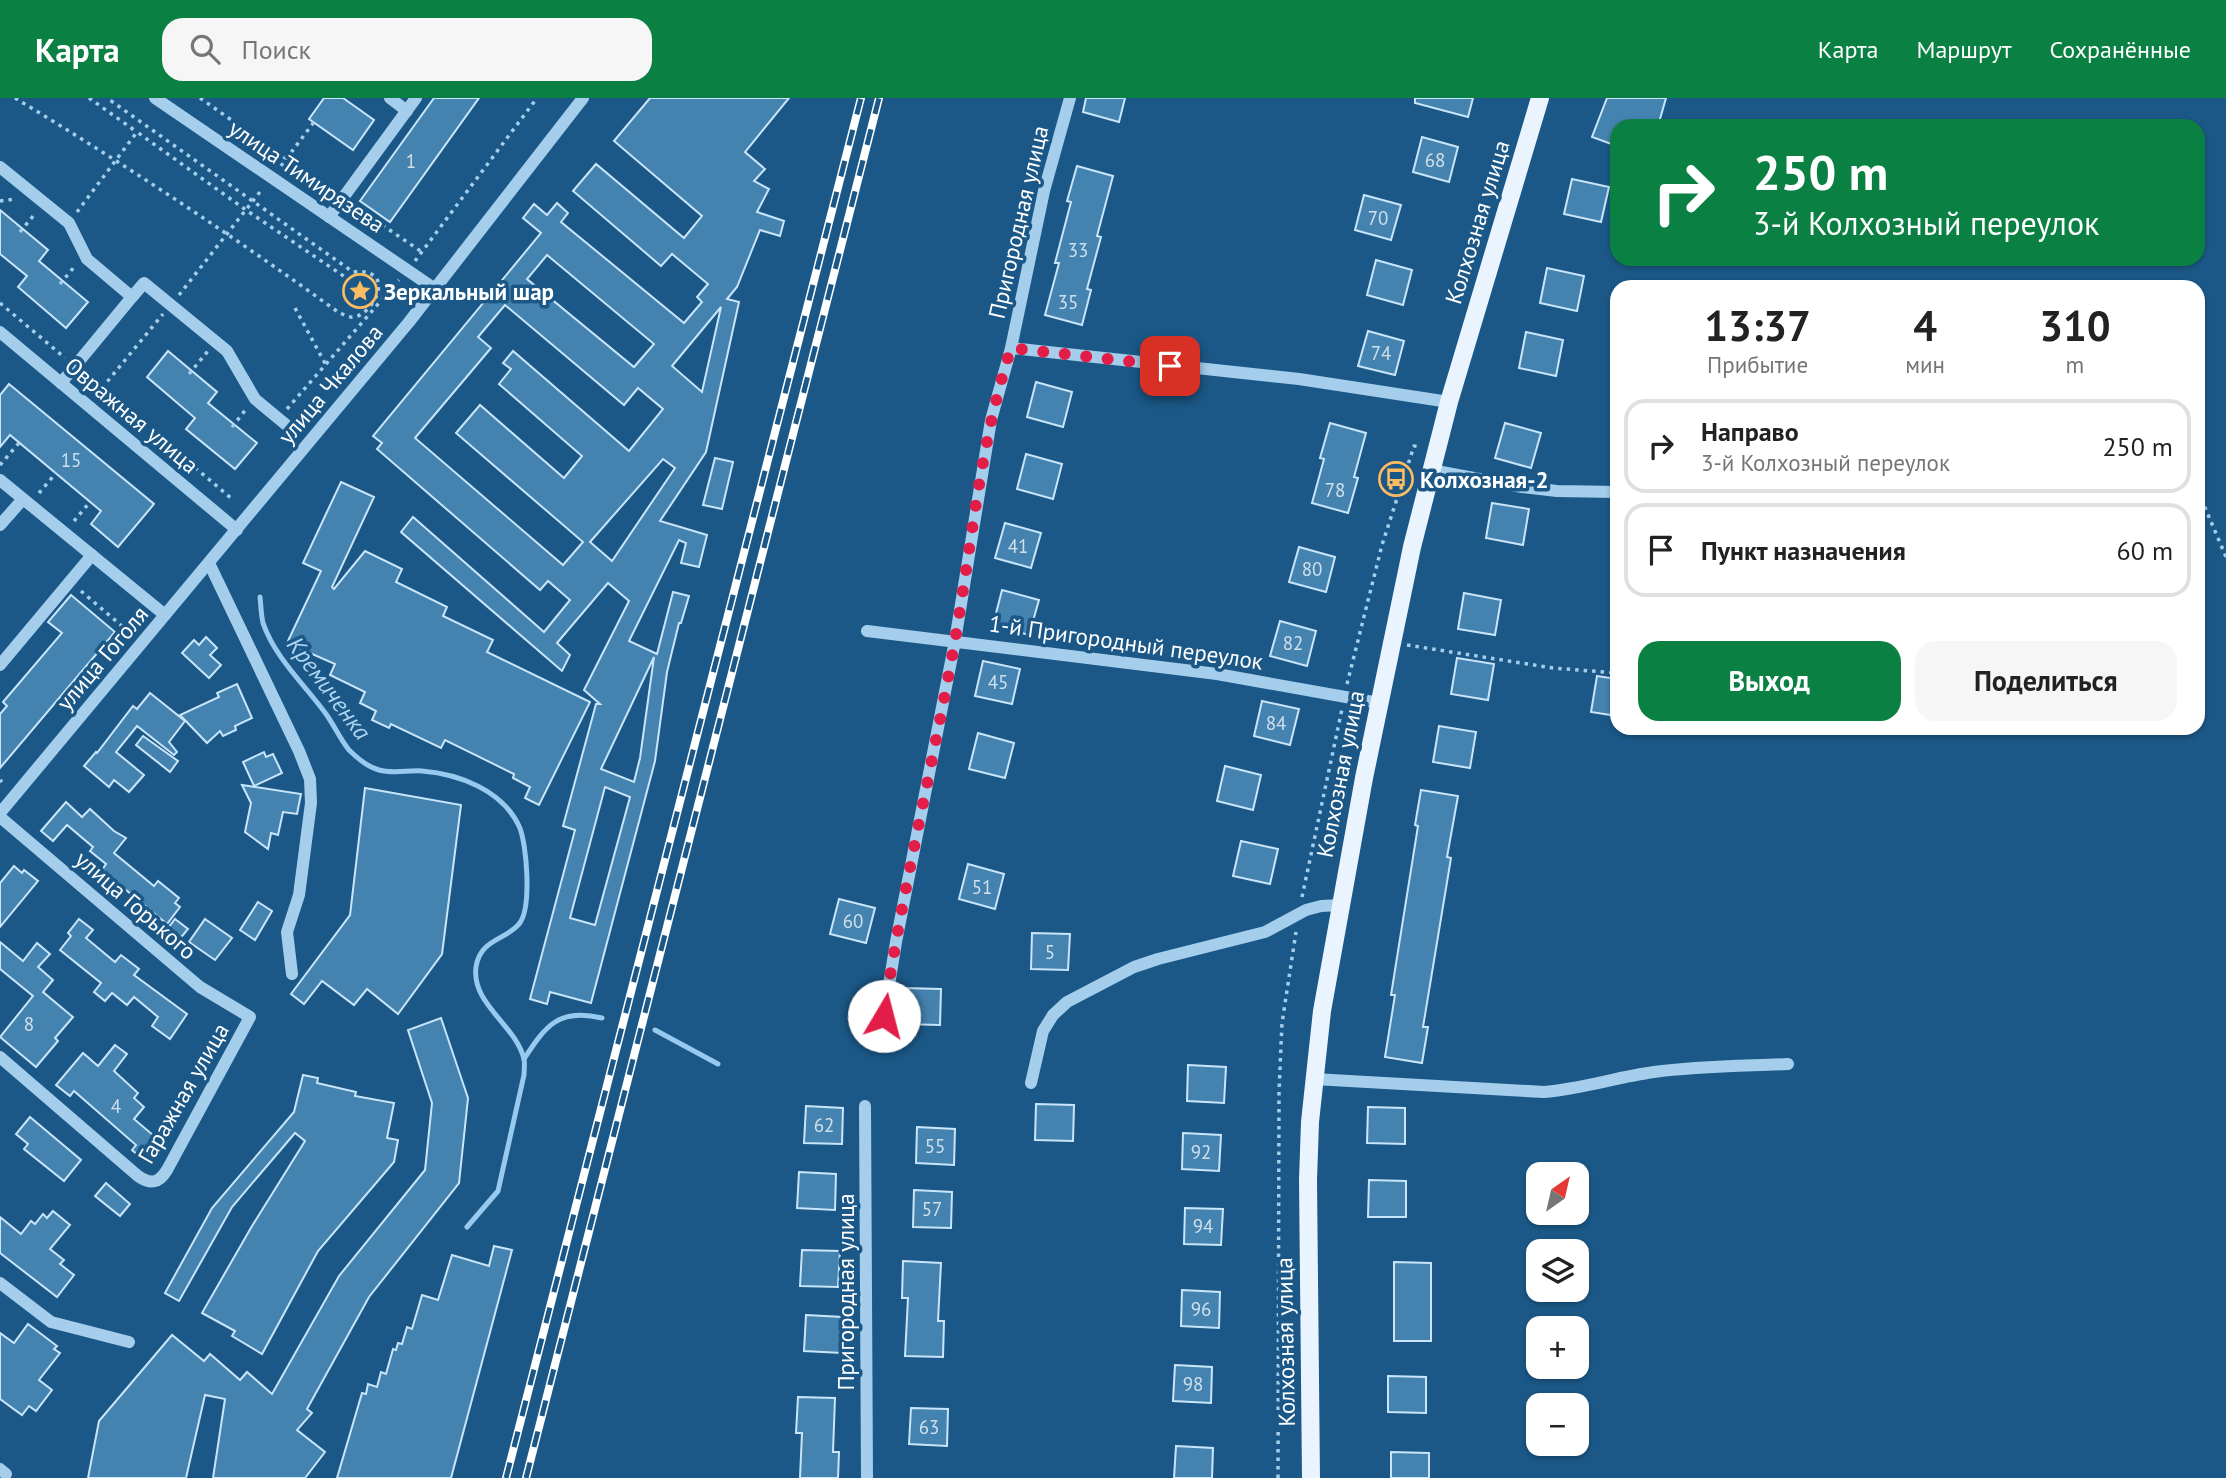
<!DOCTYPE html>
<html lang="ru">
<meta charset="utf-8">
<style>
:root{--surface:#fff;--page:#f6f6f6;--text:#222;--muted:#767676;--line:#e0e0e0;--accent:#0b8043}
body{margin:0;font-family:"PT Sans",sans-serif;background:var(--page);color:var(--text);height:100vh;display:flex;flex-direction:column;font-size:26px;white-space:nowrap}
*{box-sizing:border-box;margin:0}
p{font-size:23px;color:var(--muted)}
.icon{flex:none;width:38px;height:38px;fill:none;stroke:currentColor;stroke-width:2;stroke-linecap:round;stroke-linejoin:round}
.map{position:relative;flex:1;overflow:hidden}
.sheet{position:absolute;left:1610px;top:182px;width:595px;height:455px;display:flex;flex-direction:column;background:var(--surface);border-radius:21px;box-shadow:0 2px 5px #0004}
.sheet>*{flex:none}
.top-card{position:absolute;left:1610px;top:21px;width:595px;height:147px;border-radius:21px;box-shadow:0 2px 5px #0004;background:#0b8043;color:#fff;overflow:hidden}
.needle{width:46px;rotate:34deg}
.fabs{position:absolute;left:1526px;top:1064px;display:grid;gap:14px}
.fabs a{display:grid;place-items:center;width:63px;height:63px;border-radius:14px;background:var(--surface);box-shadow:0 2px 5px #0004;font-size:35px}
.pin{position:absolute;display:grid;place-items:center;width:60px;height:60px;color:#fff;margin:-30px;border-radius:14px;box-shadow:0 4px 10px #0006}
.me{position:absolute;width:77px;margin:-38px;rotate:8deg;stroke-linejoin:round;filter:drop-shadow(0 0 5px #0008)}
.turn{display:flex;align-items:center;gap:24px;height:147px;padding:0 28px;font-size:32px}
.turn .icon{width:91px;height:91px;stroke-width:2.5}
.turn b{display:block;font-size:49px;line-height:60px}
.eta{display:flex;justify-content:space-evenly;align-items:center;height:119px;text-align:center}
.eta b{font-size:42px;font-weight:700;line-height:49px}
.action{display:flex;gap:14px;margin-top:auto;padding:14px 28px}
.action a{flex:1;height:80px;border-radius:21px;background:var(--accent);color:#fff;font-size:28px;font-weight:700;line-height:80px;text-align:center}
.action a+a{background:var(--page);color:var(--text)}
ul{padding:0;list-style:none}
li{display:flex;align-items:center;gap:21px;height:94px;margin:0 14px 10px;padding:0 14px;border:4px solid var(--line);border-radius:21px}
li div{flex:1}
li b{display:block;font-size:26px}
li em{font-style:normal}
header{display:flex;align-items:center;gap:42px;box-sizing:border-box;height:98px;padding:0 35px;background:var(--accent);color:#fff}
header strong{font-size:33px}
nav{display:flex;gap:38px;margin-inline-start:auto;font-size:24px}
.search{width:490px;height:63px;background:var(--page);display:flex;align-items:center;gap:18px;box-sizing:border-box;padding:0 24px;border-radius:21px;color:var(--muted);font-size:26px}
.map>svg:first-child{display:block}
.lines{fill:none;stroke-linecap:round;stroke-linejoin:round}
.stream{stroke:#97caee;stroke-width:5}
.building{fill:#4482b0;stroke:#c9e5f9;stroke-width:2;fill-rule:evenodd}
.path{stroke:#a4ceec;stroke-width:3.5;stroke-dasharray:3.5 5;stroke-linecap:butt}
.minor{stroke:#a4ceec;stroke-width:12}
.major{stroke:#e9f4ff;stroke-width:18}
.rail-casing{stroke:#fff;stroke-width:8}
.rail{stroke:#1b5887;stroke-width:5;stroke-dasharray:16;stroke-linecap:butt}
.route{stroke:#e11d48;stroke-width:12;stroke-dasharray:0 21.6}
.labels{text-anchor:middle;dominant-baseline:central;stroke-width:7;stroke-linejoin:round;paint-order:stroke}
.number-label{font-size:19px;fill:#d0e0eb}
.street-label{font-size:23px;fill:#fff;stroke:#1b5887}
.poi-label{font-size:23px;font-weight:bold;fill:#fff;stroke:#1b5887;text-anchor:start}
.water-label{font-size:24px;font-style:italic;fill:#afd7f3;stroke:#1b5887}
</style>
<header>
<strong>Карта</strong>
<div class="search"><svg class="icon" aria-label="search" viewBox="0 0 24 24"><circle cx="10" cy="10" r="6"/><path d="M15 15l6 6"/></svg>Поиск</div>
<nav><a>Карта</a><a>Маршрут</a><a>Сохранённые</a></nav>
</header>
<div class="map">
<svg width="2226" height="1380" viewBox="0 0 2226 1380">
<rect width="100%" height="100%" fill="#1b5887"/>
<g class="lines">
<g class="stream">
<path d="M260,499C261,507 261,517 263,525C275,560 305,587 326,616C334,627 340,641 349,652C357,660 368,669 379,672C393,676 408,672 422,673C459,676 502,692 519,728C527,745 532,811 519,826C506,842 480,841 476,869C471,906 516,927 524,961C525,966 524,972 524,977L498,1093L467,1129"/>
<polyline points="655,932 718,966"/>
<path d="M524,961C546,927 559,910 602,920"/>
</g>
</g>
<g class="building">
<polygon points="324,0 343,0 374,22 353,52 309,21"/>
<polygon points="434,0 479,0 390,124 360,103"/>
<path d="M650,0H789L745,54L765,71L754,83L769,91L757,114L784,123L780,138L760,132L737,189L727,201L739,204L706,354L660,423L707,437L699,469L681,465L686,445L679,442L629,543L657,556L673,494L689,498L681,525H679L667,574L655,663L591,905L550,894L547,906L530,901L575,732L563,728L596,606H600L584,592L629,503L608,485L557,545L570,557L562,573L401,434L413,419L544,534L570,502L548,483L540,492L377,351L382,345L373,338L541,135L523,120L534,106L547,117L557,105L568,115L561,124L684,225L702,204L697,199L708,186L672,156L661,168L573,93L596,66L684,140L702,118L614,43ZM547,157L654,246L634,269L527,181ZM505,207L624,307L638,290L663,311L629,353L513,253L503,265L511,271L499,286L582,358L564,380L480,307L456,335L583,444L563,467L415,340L491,250L478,239ZM721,209L702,294L672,268ZM663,361L675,370L612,463L590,444ZM654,559L640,660L634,684L601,671ZM605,689L630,699L595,827L570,820Z"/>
<polygon points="1086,0 1125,0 1119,24 1083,14"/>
<polygon points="1415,0 1473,0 1468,19 1415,5"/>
<polygon points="1607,0 1666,0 1658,28 1617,28 1617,48 1592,39"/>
<polygon points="1422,39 1458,49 1449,84 1413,74"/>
<polygon points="1077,68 1113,78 1097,138 1101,139 1087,191 1091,192 1082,227 1045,217 1059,165 1055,165 1071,104 1067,103"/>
<polygon points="1572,81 1609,89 1601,124 1564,116"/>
<polygon points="1364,97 1401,107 1391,142 1355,132"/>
<polygon points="0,112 48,152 39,163 88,204 66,230 18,189 27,178 0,156"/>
<polygon points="1376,162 1412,172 1403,207 1367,197"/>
<polygon points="1547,170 1584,178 1577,213 1540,205"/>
<polygon points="1368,233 1404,243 1395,277 1358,268"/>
<polygon points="1526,234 1563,242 1556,278 1519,270"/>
<polygon points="168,253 217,294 208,305 257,345 235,371 186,331 195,320 147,279"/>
<polygon points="1036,284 1072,294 1063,329 1027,319"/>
<polygon points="9,286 154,406 118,449 91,426 101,413 10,337 0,349 0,297"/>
<polygon points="1330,325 1366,335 1354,379 1358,380 1348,415 1312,405 1324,361 1320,360"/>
<polygon points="1505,325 1541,335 1531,370 1495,360"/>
<polygon points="1026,356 1062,366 1053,401 1017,391"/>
<polygon points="715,360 733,364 722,411 703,407"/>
<polygon points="341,384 374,399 332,489 334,491 365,453 402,471 396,484 447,509 443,518 493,542 487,554 590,604 539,707 525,700 530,689 513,680 514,676 445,642 441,650 391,626 389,630 372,622 376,613 360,605 365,594 330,577 335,566 287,545 321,473 303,465"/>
<polygon points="1492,405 1529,411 1523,447 1486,440"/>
<polygon points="1005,425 1041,435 1031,470 995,460"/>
<polygon points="1299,449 1335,459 1326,494 1289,484"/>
<polygon points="1002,492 1039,502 1029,537 993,527"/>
<polygon points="1464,495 1501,502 1495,537 1458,531"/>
<polygon points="71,497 115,534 0,670 0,616 7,608 3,604 62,535 48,524"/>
<polygon points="1280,523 1316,533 1307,568 1270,558"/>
<polygon points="206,539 217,550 210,557 221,567 209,580 182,555 194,542 199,547"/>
<polygon points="1457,560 1494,566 1488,602 1451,596"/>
<polygon points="983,563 1020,571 1012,606 975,598"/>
<polygon points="1597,578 1617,581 1617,618 1591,614"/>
<polygon points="237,586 252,620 235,628 236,632 223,638 220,633 207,645 180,617 219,599 217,595"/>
<polygon points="150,595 185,623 169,644 177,654 174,657 137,628 116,654 144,677 129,694 114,682 109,689 84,668 96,654 97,655 133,608 137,611"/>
<polygon points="1262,603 1299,611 1290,647 1254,638"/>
<polygon points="1439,628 1476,634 1470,670 1433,664"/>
<polygon points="978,635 1014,645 1005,680 969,671"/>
<polygon points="143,638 178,663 170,674 136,647"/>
<polygon points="264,654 266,659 273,656 282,675 254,688 243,664"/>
<polygon points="1225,668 1261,677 1253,712 1217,703"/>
<polygon points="242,687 301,696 297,716 283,714 278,737 271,735 268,751 245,734 251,705"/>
<polygon points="365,690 461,707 442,856 398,916 367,891 354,907 322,883 304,906 291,896 350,817"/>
<polygon points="1421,692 1458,698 1447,759 1451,760 1423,929 1428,929 1422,965 1385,959 1395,897 1391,897 1418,728 1415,727"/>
<polygon points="66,704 82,719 90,711 114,733 126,740 114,755 154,788 158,783 179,800 175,805 180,809 167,826 102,772 106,766 90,753 93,749 67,727 53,743 41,733"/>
<polygon points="1241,743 1278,751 1270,786 1233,778"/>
<polygon points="968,766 1004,776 995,811 959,801"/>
<polygon points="14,768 22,775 24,772 38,783 0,829 0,785"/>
<polygon points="839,801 875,810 866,845 830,836"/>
<polygon points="258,804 272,813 255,842 240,832"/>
<polygon points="79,821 93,832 86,840 115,864 121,857 139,871 134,877 187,916 170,941 152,928 158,919 134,899 127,907 112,895 105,903 94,894 101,885 60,852 71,838 68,835"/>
<polygon points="175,821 188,831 174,848 162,838"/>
<polygon points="205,821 232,840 215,862 189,844"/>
<polygon points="1032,835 1070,836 1068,872 1031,871"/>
<polygon points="0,844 23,863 37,845 50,856 38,869 53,882 43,894 73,919 55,940 58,943 36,969 0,939 33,898 0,871"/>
<polygon points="903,890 941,891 940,927 902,926"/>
<polygon points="441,920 468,1000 459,1085 369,1199 307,1311 312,1315 297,1332 325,1354 305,1380 213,1380 225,1301 205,1297 186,1380 88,1380 99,1323 172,1237 204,1263 210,1256 240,1282 247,1274 272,1296 339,1178 425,1072 432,1005 408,932"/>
<polygon points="115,947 127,956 114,973 138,995 134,1000 144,1009 134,1021 160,1043 144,1062 132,1052 136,1047 74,993 70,998 56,987 83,955 98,968"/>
<polygon points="1188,967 1226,969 1224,1005 1187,1003"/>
<polygon points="303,977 318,980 317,985 356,994 355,998 394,1005 387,1040 398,1042 394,1064 318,1153 262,1256 232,1238 235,1233 202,1215 252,1128 305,1043 295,1035 232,1109 179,1203 165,1195 212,1110 294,1014"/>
<polygon points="1036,1006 1074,1007 1073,1043 1035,1042"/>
<polygon points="806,1008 843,1010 842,1046 804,1045"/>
<polygon points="1368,1009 1405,1010 1405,1046 1367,1045"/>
<polygon points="30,1019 81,1062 64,1083 24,1051 28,1046 16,1036"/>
<polygon points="917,1029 955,1031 954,1067 916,1065"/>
<polygon points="1183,1035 1221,1037 1219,1073 1182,1071"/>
<polygon points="799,1074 836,1076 835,1112 797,1110"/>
<polygon points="1369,1082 1406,1083 1406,1119 1368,1119"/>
<polygon points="106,1085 130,1106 120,1118 95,1098"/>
<polygon points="914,1092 952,1094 951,1130 913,1129"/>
<polygon points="1185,1110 1223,1111 1221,1147 1184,1146"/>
<polygon points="53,1113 70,1127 50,1151 64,1162 60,1166 74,1177 57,1199 0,1155 0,1119 21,1136 31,1123 35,1126 43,1116 47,1120"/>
<polygon points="494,1148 512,1152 451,1380 337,1380 362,1295 366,1296 368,1286 377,1289 381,1274 386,1276 393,1251 396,1252 398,1245 402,1246 407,1229 412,1231 422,1197 438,1202 452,1157 489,1168"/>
<polygon points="802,1152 840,1153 838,1189 800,1188"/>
<polygon points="903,1163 941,1165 938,1223 944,1223 943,1259 905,1258 908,1200 902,1200"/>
<polygon points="1394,1164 1431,1165 1431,1243 1394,1243"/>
<polygon points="1182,1192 1220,1194 1219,1230 1181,1228"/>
<polygon points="806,1217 843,1219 842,1255 804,1253"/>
<polygon points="28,1226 57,1248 54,1251 60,1255 39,1282 52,1292 36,1313 29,1308 22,1317 0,1301 0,1235 14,1245"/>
<polygon points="1175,1267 1212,1269 1211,1305 1173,1303"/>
<polygon points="1388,1278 1426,1279 1426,1315 1388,1314"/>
<polygon points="798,1299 835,1300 833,1354 839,1354 838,1380 800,1380 802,1335 796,1335"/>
<polygon points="911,1310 948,1311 947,1348 909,1346"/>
<polygon points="1176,1348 1213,1350 1212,1380 1174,1380"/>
<polygon points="1391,1354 1429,1355 1429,1380 1391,1380"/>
</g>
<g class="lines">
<g class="path">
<path d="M15,0C126,67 233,138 338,214C343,216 349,220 354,219C374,216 398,169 353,174L107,0"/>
<polyline points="89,0 137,34"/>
<polyline points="200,0 331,92"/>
<polyline points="281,68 314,24"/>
<polyline points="0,103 15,101"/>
<polyline points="354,108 422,154"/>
<polyline points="77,114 137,34 246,112 376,200"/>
<polyline points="20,134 34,117"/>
<polyline points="415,163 537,0"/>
<polyline points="60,186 75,168"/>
<polyline points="179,197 263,90"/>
<polyline points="0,205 65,260"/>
<polyline points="295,210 326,267"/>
<polyline points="85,276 232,401"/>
<polyline points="189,276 208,253"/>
<polyline points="102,290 163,216"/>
<polyline points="287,311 399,182"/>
<polyline points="232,329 247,310"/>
<polyline points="0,367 19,345"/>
<polyline points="2198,393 2226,459"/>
<polyline points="39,395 56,375"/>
<polyline points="74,423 90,404"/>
<polyline points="81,493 130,535"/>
<polyline points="1407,547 1553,570 1617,575"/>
<polyline points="1347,586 1382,447 1414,348 1421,349"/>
<polyline points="0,682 2,684"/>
<polyline points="1302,799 1342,611"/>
<polyline points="1278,1380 1279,994 1282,925 1296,834"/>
</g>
<g class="minor">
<polyline points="155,0 435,191"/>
<polyline points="390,0 407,13"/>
<polyline points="0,69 69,125 87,161 132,199 61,285"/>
<polyline points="329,119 416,0"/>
<polyline points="132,199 144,185 216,244 227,253 255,301 290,330"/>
<polyline points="0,234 237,432"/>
<polyline points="1011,250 1299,281 1449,304"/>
<polyline points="1431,372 1522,389 1557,393 1617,394"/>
<polyline points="0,382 165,517"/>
<polyline points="0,427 23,401"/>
<polyline points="209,465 299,653 310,681 311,705 299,797 287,834 292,876"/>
<polyline points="867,533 1217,576 1379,605"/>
<polyline points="0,567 92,457"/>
<polyline points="0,715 409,224 583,0"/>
<path d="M0,719L200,889L250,919L167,1072C159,1085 151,1087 138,1078L0,959"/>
<polyline points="884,918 896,844 955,543 991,322 1011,250 1044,93 1070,0"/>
<path d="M1314,981L1544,994C1581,991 1617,979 1654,974C1698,968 1744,968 1788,966"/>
<polyline points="1031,985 1043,933 1053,917 1067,904 1134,869 1158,861 1265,834 1306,812 1321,808 1341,807"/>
<polyline points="865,1008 867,1380"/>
<polyline points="0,1185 51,1224 129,1244"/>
<polyline points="0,1371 6,1376"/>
</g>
<polyline class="major" points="1311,1380 1308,1082 1310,1024 1322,913 1364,680 1412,449 1449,304 1540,0"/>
<g class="rail-casing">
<g id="rail">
<polyline points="506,1380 861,0"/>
<polyline points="526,1380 879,0"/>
</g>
</g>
<use href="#rail" class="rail"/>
</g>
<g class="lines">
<path class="route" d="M884,918C902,792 933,668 955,542C972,444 980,345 1011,250L1170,268"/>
</g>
<defs>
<g id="sight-ring" transform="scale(1.75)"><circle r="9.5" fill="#1b5887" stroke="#fdbc61" stroke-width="1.5"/><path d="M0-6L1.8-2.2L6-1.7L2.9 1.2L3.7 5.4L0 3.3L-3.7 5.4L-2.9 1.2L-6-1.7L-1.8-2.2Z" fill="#fdbc61"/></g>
<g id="bus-ring" transform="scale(1.75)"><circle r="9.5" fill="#1b5887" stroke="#fdbc61" stroke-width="1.5"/><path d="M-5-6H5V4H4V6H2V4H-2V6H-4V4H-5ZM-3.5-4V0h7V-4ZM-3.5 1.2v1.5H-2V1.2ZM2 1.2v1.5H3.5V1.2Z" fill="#fdbc61"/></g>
</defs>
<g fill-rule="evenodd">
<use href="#sight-ring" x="360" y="193"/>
<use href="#bus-ring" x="1396" y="381"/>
</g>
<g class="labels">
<g class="number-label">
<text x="1435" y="62">68</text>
<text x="411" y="63">1</text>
<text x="1378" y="120">70</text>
<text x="1078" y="152">33</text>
<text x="1068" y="204">35</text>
<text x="1381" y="255">74</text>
<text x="71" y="362">15</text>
<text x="1335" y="392">78</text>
<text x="1018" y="448">41</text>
<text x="1312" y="471">80</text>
<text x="1293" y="545">82</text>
<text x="998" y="584">45</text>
<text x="1276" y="625">84</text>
<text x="982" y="789">51</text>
<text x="853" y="823">60</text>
<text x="1050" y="854">5</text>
<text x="29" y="926">8</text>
<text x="116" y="1008">4</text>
<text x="824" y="1027">62</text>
<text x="935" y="1048">55</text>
<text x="1201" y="1054">92</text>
<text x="932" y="1111">57</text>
<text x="1203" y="1128">94</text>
<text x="1201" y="1211">96</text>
<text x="1193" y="1286">98</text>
<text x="929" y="1329">63</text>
</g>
<g class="street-label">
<text transform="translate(307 78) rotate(34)">улица Тимирязева</text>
<text transform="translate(1018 124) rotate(-77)">Пригородная улица</text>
<text transform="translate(1477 124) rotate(-73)">Колхозная улица</text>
<text transform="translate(330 286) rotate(-50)">улица Чкалова</text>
<text transform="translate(132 317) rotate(40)">Овражная улица</text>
<text transform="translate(1126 544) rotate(8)">1-й Пригородный переулок</text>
<text transform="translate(102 560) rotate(-50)">улица Гоголя</text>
<text transform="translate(1340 676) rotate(-79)">Колхозная улица</text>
<text transform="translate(136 807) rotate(41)">улица Горького</text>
<text transform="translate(183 995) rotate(-60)">Гаражная улица</text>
<text transform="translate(845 1194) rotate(-90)">Пригородная улица</text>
<text transform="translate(1285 1244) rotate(-91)">Колхозная улица</text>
</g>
<g class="poi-label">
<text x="384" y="193">Зеркальный шар</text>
<text x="1420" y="381">Колхозная-2</text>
</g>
<g class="water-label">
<text transform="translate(329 590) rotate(53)">Кремиченка</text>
</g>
</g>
</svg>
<div class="fabs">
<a><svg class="needle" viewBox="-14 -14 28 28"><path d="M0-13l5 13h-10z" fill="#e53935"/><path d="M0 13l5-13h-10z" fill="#767676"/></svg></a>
<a><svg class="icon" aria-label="layers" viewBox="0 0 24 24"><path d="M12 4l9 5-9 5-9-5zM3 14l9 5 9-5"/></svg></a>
<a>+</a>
<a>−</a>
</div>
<div class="pin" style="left:1170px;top:268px;background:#d93025"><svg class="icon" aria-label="arrive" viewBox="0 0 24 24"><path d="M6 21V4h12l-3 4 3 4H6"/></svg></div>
<svg class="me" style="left:884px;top:918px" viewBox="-20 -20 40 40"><circle r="19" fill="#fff"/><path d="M0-13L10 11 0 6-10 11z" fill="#e11d48"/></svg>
<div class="top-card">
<div class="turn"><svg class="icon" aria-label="right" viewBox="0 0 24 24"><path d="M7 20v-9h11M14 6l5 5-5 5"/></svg><div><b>250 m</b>3-й Колхозный переулок</div></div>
</div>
<section class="sheet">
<div class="eta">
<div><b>13:37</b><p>Прибытие</p></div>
<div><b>4</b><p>мин</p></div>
<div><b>310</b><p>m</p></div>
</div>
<ul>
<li><svg class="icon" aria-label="right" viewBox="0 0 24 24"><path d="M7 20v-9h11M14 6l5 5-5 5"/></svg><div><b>Направо</b><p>3-й Колхозный переулок</p></div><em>250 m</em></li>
<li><svg class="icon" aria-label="arrive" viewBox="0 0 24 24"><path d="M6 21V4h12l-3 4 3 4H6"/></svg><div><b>Пункт назначения</b></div><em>60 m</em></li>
</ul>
<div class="action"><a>Выход</a><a>Поделиться</a></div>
</section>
</div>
